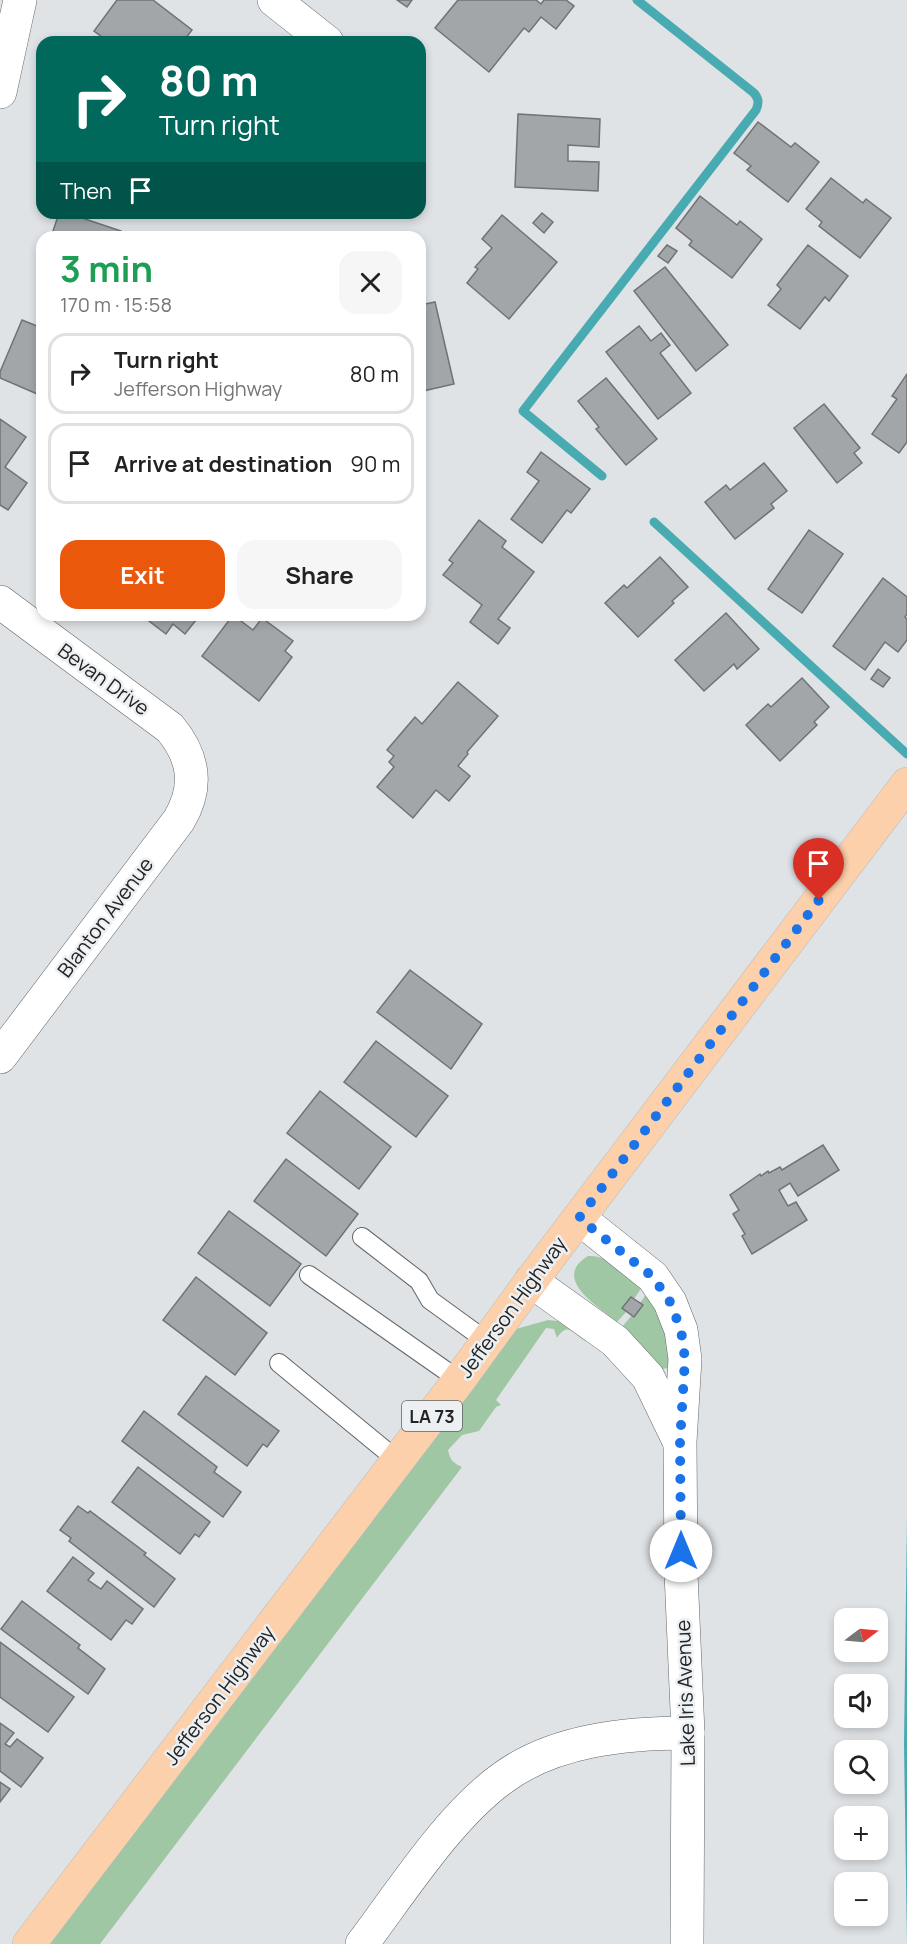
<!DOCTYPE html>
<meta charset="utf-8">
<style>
:root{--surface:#fff;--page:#f6f6f6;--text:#222;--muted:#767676;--line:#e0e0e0;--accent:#ea580c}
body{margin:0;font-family:Manrope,sans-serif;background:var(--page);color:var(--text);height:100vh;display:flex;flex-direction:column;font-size:22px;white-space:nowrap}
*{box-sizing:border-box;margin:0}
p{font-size:20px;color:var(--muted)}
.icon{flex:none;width:33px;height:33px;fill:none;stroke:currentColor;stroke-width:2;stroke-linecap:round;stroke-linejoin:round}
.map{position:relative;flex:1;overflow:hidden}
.drawer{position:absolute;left:36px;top:231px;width:390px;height:390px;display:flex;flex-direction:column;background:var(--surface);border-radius:18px;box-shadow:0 3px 9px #0003}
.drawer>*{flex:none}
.banner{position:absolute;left:36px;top:36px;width:390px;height:183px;border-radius:18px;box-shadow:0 3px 9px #0003;background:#00695c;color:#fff;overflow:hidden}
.needle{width:39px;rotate:74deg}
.buttons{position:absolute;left:834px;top:1608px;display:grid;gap:12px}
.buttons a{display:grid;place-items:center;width:54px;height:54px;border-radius:12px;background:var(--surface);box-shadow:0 3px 9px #0003;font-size:30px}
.pin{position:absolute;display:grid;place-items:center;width:51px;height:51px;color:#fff;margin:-62px -26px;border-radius:50% 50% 50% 0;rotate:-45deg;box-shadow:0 0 6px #0007}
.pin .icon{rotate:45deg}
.me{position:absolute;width:66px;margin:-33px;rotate:0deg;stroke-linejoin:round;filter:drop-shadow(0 0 4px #0008)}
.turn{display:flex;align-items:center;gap:21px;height:126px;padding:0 24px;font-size:27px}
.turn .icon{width:78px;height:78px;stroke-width:2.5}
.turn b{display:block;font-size:42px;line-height:51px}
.then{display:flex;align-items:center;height:57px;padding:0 24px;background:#0003;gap:12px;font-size:22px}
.round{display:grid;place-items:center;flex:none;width:63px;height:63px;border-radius:18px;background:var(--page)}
.summary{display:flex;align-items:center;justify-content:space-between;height:102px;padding:0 24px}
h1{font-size:36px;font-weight:700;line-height:45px;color:#1e9e55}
.action{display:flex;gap:12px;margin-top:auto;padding:12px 24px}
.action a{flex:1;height:69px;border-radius:18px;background:var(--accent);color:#fff;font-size:24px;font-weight:700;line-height:69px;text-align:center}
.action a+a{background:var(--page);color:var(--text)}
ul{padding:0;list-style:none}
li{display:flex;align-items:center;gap:18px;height:81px;margin:0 12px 9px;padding:0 12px;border:3px solid var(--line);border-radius:18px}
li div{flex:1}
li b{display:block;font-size:22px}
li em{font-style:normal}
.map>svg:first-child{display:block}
.green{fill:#9fc7a4}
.water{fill:#49abb2}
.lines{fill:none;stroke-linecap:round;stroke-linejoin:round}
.stream{stroke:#49abb2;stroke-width:9}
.building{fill:#a3a6a9;stroke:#707376;stroke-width:1.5}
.lane-casing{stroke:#636668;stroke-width:20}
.street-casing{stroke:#636668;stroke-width:34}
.primary-casing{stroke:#bdbdbe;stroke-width:34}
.lane{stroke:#fff;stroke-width:18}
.street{stroke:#fff;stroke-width:33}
.primary{stroke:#fbd0aa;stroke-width:33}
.route{stroke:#1a73e8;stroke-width:10;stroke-dasharray:0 18}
.labels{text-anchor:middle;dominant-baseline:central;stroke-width:5;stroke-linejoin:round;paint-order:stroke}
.shield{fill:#edf0f3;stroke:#606163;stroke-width:1.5}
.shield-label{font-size:18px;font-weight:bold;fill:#232425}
.street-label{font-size:20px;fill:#232425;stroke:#edf0f3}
</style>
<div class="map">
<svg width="907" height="1944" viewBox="0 0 907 1944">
<rect width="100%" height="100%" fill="#e0e3e6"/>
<g class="green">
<path d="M588,1256C609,1255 627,1275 642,1287L634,1299L631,1297L623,1308L627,1311L617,1322C600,1307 550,1279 588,1256Z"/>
<polygon points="647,1293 670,1330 668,1368 662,1369 622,1327 632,1315 635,1316 643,1305 640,1303"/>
<path d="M548,1320L566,1322L588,1336L585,1341C573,1334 568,1321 557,1338L554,1329L546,1328L496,1400L501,1405L496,1407L479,1431L462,1435L448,1450C450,1460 453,1463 462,1467L100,1944H50L516,1329Z"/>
</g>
<polygon class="water" points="907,1518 907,1944 904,1744"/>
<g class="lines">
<g class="stream">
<path d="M602,476L523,411L756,110C759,103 759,99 754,93L637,0"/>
<polyline points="654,522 907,754"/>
</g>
</g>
<g class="building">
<polygon points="117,0 153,0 192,30 183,42 109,42 94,31"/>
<polygon points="397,0 412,0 407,7"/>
<polygon points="458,0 536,0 541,4 544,0 566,0 574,6 556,29 541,17 529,32 524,28 489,72 435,28"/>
<polygon points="518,114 600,119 599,147 568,145 568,161 599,162 598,191 515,187"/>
<polygon points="758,122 791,147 795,143 819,162 788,202 747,170 751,166 734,153"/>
<polygon points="831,178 863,203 866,199 891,218 860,258 819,226 822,222 806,209"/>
<polygon points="700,196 737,225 740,221 762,239 732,278 689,245 692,241 676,228"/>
<polygon points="59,213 67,213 121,231 119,237 51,237"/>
<polygon points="542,213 553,222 544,233 533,223"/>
<polygon points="502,215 557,262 509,319 467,283 478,269 475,267 492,248 482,239"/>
<polygon points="667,245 677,251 668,263 658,256"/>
<polygon points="808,245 848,276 829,301 825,297 800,329 768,305 781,289 777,285"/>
<polygon points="665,267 728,345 696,371 634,291"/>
<polygon points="435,302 454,384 423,391 420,378 420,305"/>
<polygon points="22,320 42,328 42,396 0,378 0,372"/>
<polygon points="639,326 651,341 661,333 670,345 660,353 691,393 658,419 606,352"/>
<polygon points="907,374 907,442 899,453 872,434 897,399 892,396"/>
<polygon points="606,378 657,439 626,465 596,429 599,427 578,401"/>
<polygon points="824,404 860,448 854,453 862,463 837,483 794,428"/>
<polygon points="0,419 26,437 5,467 27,483 8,510 0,505"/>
<polygon points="541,452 590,489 571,513 567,510 542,543 511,519 539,481 527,472"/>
<polygon points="764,463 787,491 771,504 774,508 735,539 705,502 726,485 730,490"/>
<polygon points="479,520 506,541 502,547 534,572 498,619 510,628 498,644 470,622 482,605 443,575 453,563 449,560"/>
<polygon points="809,530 843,554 802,613 768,589"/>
<polygon points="660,557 688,587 672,601 674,603 638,637 605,603 624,585 627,588"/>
<polygon points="883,578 907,597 907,614 905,617 907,619 907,640 898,652 885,642 865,670 833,646"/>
<polygon points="726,613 759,649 737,669 734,664 704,691 675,660"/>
<polygon points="141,615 200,615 185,634 173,624 166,634"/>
<polygon points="233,615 253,630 262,618 293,641 285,651 292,657 259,701 202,656"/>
<polygon points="878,669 890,678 883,687 871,679"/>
<polygon points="802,678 829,707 814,722 817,725 780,761 746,725 768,704 771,707"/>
<polygon points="458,682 498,716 467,752 468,754 458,766 470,776 449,801 436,790 413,818 377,787 394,767 389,762 394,756 387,750 415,717 422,724"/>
<polygon points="410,970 482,1024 451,1069 377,1012"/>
<polygon points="376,1041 448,1096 416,1137 344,1082"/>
<polygon points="320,1091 391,1147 359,1189 287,1133"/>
<polygon points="823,1145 839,1170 798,1196 790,1183 779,1190 788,1206 796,1202 807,1220 752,1254 742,1236 745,1234 733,1214 739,1210 730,1195 760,1174 761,1176 768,1171 769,1173 780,1167 782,1170"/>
<polygon points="286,1159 358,1214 326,1256 254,1201"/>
<polygon points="229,1211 301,1264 270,1306 198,1253"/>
<polygon points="196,1277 267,1333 235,1375 163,1320"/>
<polygon points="631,1297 643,1305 634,1317 622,1308"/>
<polygon points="206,1376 279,1431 267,1447 263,1444 247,1466 178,1414"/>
<polygon points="144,1411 217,1467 214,1472 241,1492 223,1517 122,1441"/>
<polygon points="138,1467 210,1522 199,1537 195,1534 180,1554 112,1502"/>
<polygon points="78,1506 88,1513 90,1511 146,1553 144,1555 175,1579 154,1607 69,1541 71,1538 60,1530"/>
<polygon points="73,1557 94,1573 88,1580 101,1589 107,1581 143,1609 132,1624 126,1620 111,1640 47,1591"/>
<polygon points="22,1601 80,1645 78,1648 105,1669 88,1694 1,1629"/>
<polygon points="0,1642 74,1697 48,1732 0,1697"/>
<polygon points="0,1723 14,1733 5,1744 10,1747 17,1739 43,1758 21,1787 0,1771"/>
<polygon points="0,1782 10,1789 0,1802"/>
</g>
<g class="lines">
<g class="lane-casing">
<g id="lane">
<polyline points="362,1237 419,1281 430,1300 488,1342"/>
<polyline points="309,1275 459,1380"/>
<polyline points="279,1363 397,1460"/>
</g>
</g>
<g class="street-casing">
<g id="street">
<polyline points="274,0 327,42"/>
<polyline points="0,92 20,0"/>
<path d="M0,602L170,728C194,757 199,786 179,820L0,1057"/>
<polyline points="579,1218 653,1277 670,1302 681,1330 685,1359 680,1442 681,1573 688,1733 687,1944"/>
<polyline points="531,1281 615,1341 648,1377 679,1441"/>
<path d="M362,1944C402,1891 450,1815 504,1777C555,1740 626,1733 688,1733"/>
</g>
</g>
<g class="primary-casing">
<polyline id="primary" points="29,1944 459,1380 531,1281 907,784"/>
</g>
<use href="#lane" class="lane"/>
<use href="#street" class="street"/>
<use href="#primary" class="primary"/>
</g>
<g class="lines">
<polyline class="route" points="681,1551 680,1442 685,1359 681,1330 670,1302 653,1277 579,1218 819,900"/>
</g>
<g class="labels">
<rect class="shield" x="402" y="1401" width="60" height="30" rx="4.5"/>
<g class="shield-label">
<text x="432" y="1416">LA 73</text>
</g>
<g class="street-label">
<text transform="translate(104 679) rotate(36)">Bevan Drive</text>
<text transform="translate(105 917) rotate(-53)">Blanton Avenue</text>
<text transform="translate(512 1307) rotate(-54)">Jefferson Highway</text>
<text transform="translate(685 1693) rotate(-92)">Lake Iris Avenue</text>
<text transform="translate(219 1695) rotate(-53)">Jefferson Highway</text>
</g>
</g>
</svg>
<div class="buttons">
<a><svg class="needle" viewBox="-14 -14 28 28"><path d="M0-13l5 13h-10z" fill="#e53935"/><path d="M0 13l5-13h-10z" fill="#767676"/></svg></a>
<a><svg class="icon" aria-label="sound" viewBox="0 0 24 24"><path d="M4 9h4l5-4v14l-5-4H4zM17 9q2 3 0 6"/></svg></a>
<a><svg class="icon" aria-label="search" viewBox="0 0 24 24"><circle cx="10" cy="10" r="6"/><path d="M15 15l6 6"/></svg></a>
<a>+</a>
<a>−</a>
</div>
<div class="pin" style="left:819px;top:900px;background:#d93025"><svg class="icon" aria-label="arrive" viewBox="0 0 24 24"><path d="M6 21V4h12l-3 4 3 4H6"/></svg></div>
<svg class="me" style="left:681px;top:1551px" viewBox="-20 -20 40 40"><circle r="19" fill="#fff"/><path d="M0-13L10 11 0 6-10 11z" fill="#1a73e8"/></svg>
<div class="banner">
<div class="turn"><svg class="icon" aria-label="right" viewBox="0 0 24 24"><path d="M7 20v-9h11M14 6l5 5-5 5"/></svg><div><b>80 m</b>Turn right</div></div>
<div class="then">Then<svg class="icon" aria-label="arrive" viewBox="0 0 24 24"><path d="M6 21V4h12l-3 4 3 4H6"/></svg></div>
</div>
<section class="drawer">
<div class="summary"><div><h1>3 min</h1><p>170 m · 15:58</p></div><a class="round"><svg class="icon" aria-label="close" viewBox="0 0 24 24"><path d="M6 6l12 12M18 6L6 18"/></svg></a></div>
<ul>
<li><svg class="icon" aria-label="right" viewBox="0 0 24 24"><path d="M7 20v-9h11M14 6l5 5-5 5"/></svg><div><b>Turn right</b><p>Jefferson Highway</p></div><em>80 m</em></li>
<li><svg class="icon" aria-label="arrive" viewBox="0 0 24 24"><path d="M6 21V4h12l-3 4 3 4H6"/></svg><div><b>Arrive at destination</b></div><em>90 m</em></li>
</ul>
<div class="action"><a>Exit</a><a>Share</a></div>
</section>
</div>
